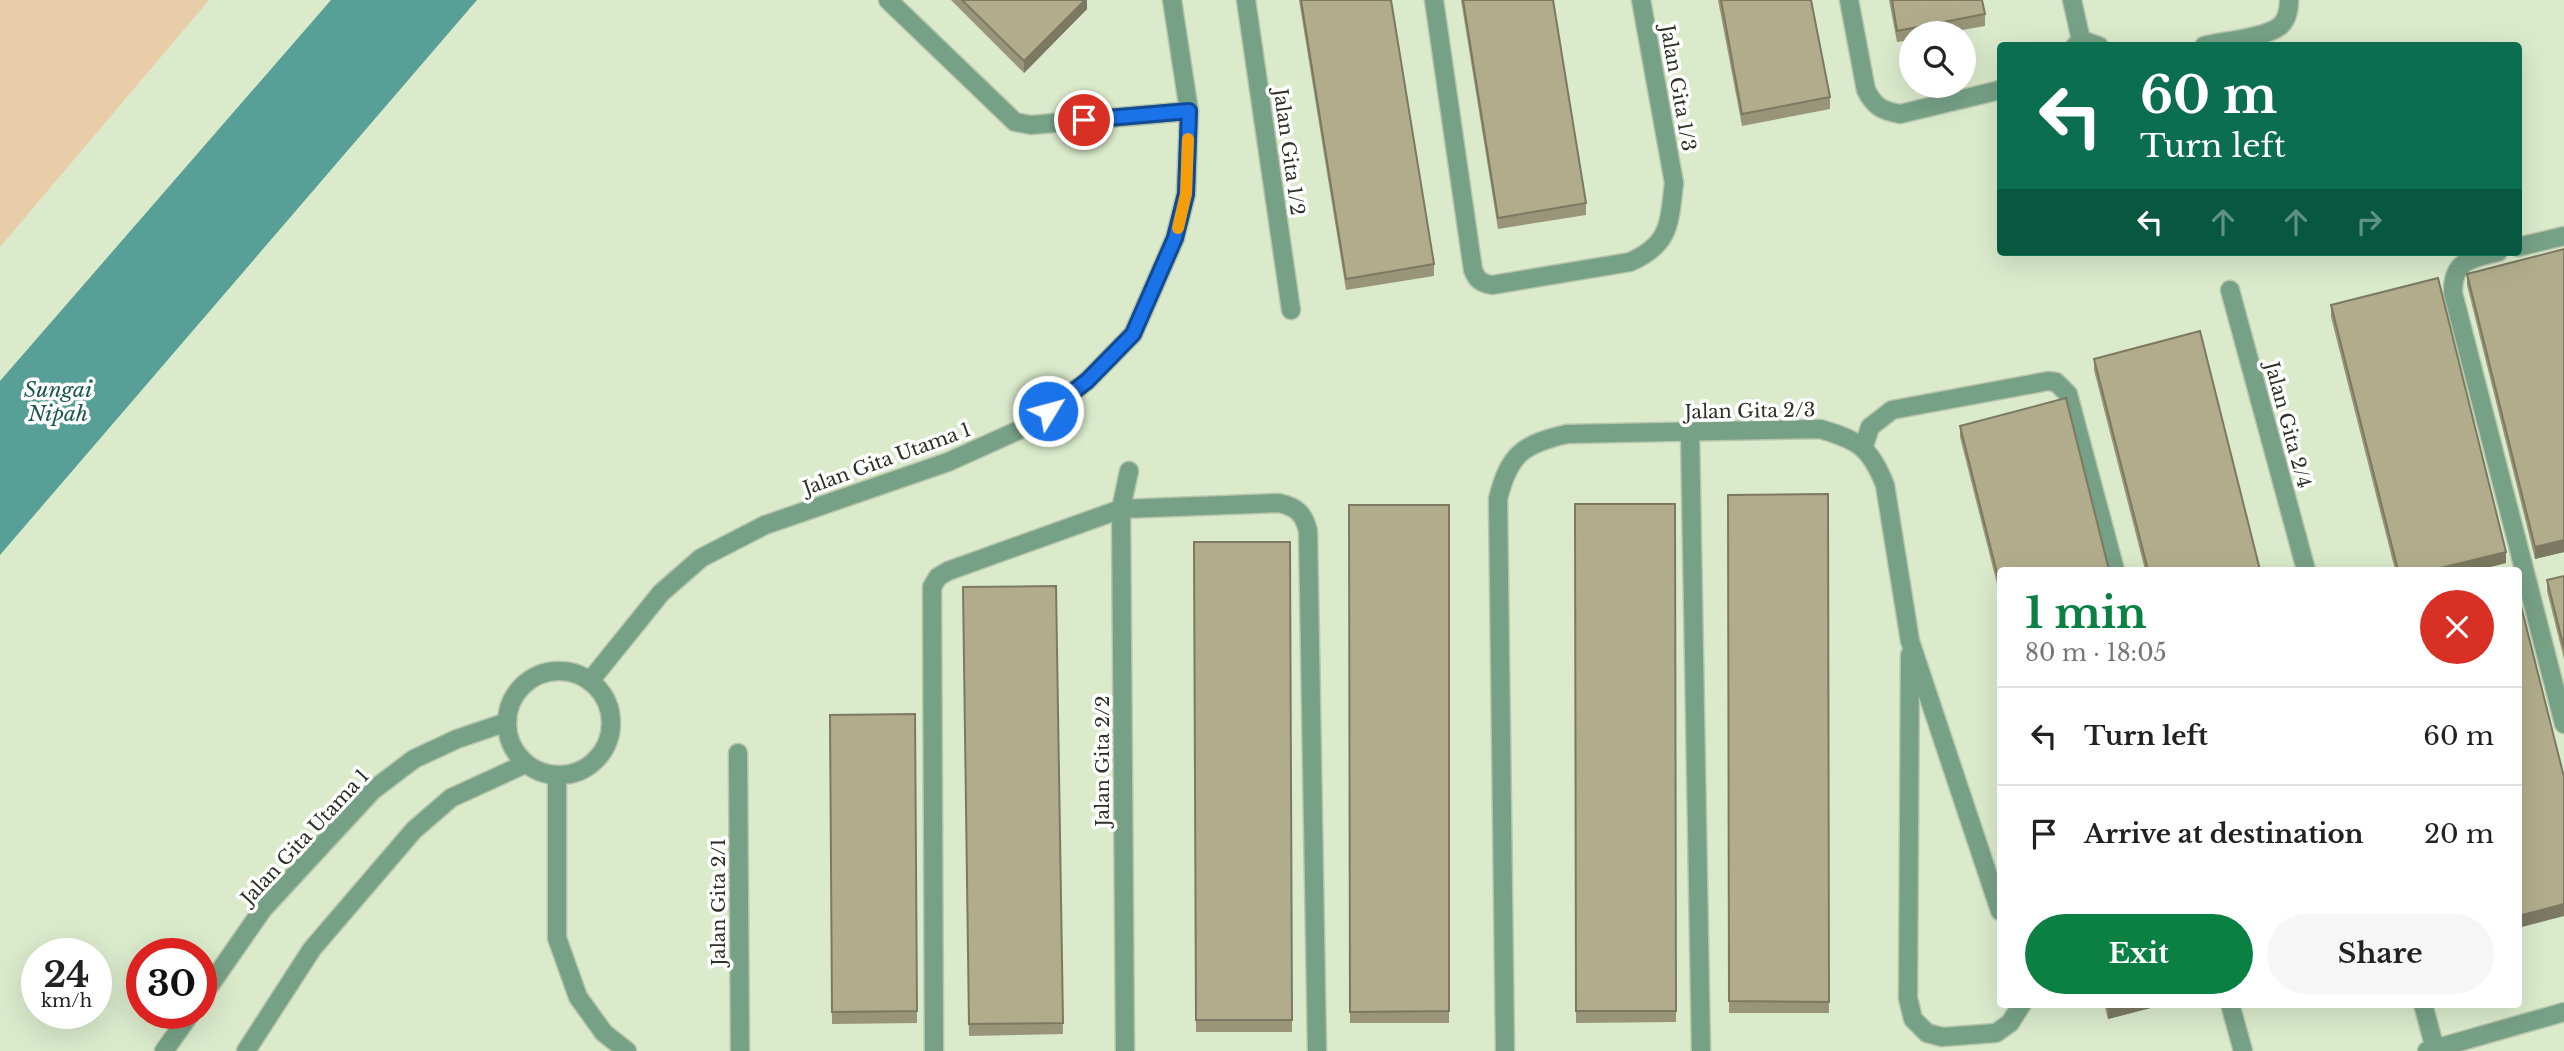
<!DOCTYPE html>
<meta charset="utf-8">
<style>
:root{--surface:#fff;--page:#f6f6f6;--text:#222;--muted:#767676;--line:#e0e0e0;--accent:#0b8043}
body{margin:0;font-family:"Libre Baskerville",serif;background:var(--page);color:var(--text);height:100vh;display:flex;flex-direction:column;font-size:26px;white-space:nowrap}
*{box-sizing:border-box;margin:0}
p{font-size:23px;color:var(--muted)}
.icon{flex:none;width:38px;height:38px;fill:none;stroke:currentColor;stroke-width:2;stroke-linecap:round;stroke-linejoin:round}
.map{position:relative;flex:1;overflow:hidden}
.drawer{position:absolute;left:1997px;top:567px;width:525px;height:441px;display:flex;flex-direction:column;background:var(--surface);border-radius:7px;box-shadow:0 7px 28px #0002}
.drawer>*{flex:none}
.banner{position:absolute;left:1997px;top:42px;width:525px;height:214px;border-radius:7px;box-shadow:0 7px 28px #0002;background:#0b6e4f;color:#fff;overflow:hidden}
.buttons{position:absolute;left:1899px;top:21px;display:grid;gap:14px}
.buttons a{display:grid;place-items:center;width:77px;height:77px;border-radius:50%;background:var(--surface);box-shadow:0 7px 28px #0002;font-size:35px}
.speed{position:absolute;left:21px;top:938px;display:flex;gap:14px;font-size:35px;font-weight:700;text-align:center}
.speed>*{display:grid;place-content:center;width:91px;height:91px;border-radius:50%;background:var(--surface);box-shadow:0 7px 28px #0002;line-height:1}
.speed small{font-size:18px;font-weight:400}
.speed .limit{border:10px solid #d22;background:#fff;color:#111}
.pin{position:absolute;display:grid;place-items:center;width:60px;height:60px;color:#fff;margin:-30px;border:4px solid #fff;border-radius:50%;box-shadow:0 2px 7px #0007}
.me{position:absolute;width:77px;margin:-38px;rotate:53deg;stroke-linejoin:round;filter:drop-shadow(0 0 5px #0008)}
.turn{display:flex;align-items:center;gap:24px;height:147px;padding:0 28px;font-size:32px}
.turn .icon{width:91px;height:91px;stroke-width:2.5}
.turn b{display:block;font-size:49px;line-height:60px}
.lanes{display:flex;align-items:center;height:66px;padding:0 28px;background:#0003;justify-content:center;gap:35px;direction:ltr}
.lanes .off{opacity:.35}
.round{display:grid;place-items:center;flex:none;width:74px;height:74px;border-radius:37px;background:var(--page)}
.headline{display:flex;align-items:center;justify-content:space-between;height:119px;padding:0 28px}
h1{font-size:42px;font-weight:800;line-height:52px;color:var(--accent)}
.primary-button{display:flex;gap:14px;margin-top:auto;padding:14px 28px}
.primary-button a{flex:1;height:80px;border-radius:42px;background:var(--accent);color:#fff;font-size:28px;font-weight:800;line-height:80px;text-align:center}
.primary-button a+a{background:var(--page);color:var(--text)}
ul{padding:0;list-style:none}
li{display:flex;align-items:center;gap:21px;height:98px;padding:0 28px;border-top:2px solid var(--line)}
li div{flex:1}
li b{display:block;font-size:26px}
li em{font-style:normal}
.map>svg:first-child{display:block}
.green{fill:#e9cca8}
.water{fill:#58a097}
.lines{fill:none;stroke-linecap:round;stroke-linejoin:round}
.service-casing{stroke:#b7c5aa;stroke-width:21}
.minor-casing{stroke:#b7c5aa;stroke-width:21}
.service{stroke:#77a187;stroke-width:18}
.minor{stroke:#77a187;stroke-width:18}
.wall{fill:#989578}
.shaded-wall{fill:#7c7962}
.building{fill:#b1ad8c;stroke:#7c7962;stroke-width:2}
.route-casing{stroke:#114b97;stroke-width:18}
.route{stroke:#1a73e8;stroke-width:12}
.slow{stroke:#f59e0b;stroke-width:12}
.labels{text-anchor:middle;dominant-baseline:central;stroke-width:7;stroke-linejoin:round;paint-order:stroke}
.street-label{font-size:19px;fill:#2b3125;stroke:#fff}
.water-label{font-size:21px;font-style:italic;fill:#1c5953;stroke:#fff}
</style>
<div class="map">
<svg width="2564" height="1051" viewBox="0 0 2564 1051">
<rect width="100%" height="100%" fill="#daeacb"/>
<polygon class="green" points="0,0 209,0 0,247"/>
<polygon class="water" points="331,0 477,0 0,555 0,381"/>
<g class="lines">
<g class="service-casing">
<g id="service">
<path d="M1434,0L1473,270C1477,280 1481,283 1492,285L1630,262C1671,244 1669,223 1674,183"/>
<path d="M1849,0L1866,90C1874,106 1882,111 1900,114L2000,90"/>
<polyline points="2075,46 2081,40 2099,46"/>
<path d="M2204,46C2223,41 2265,38 2280,26C2288,19 2289,9 2289,0"/>
<polyline points="2518,247 2564,236"/>
<path d="M2498,252C2471,258 2452,261 2453,293L2564,724"/>
<polyline points="1690,432 1701,1051"/>
<polyline points="1864,446 1870,427 1892,410 2048,381 2056,382 2068,394 2115,570"/>
<polyline points="2230,1004 2243,1051"/>
<path d="M934,1051L932,587L938,577L948,571L1121,509L1279,503C1297,507 1304,514 1308,531L1317,1051"/>
</g>
</g>
<g class="minor-casing">
<g id="minor">
<polyline points="888,0 1015,122 1031,125 1189,111"/>
<polyline points="1246,0 1291,310"/>
<polyline points="1641,0 1674,183"/>
<polyline points="2072,0 2081,40"/>
<polyline points="2230,290 2306,570"/>
<polyline points="1910,655 1908,998 1913,1019 1927,1033 1942,1037 1996,1033 2010,1023 2022,1004"/>
<circle cx="559" cy="723" r="52"/>
<polyline points="590,681 661,593 701,558 765,525 948,462 1028,426 1087,381 1133,334 1175,238 1186,194 1189,111 1172,0"/>
<polyline points="738,753 740,1051"/>
<polyline points="557,775 557,938 578,997 604,1033 627,1051"/>
<polyline points="201,998 263,909 373,790 414,759 457,739 507,722"/>
<polyline points="2423,1004 2435,1049"/>
<polyline points="164,1051 191,1013"/>
<polyline points="246,1051 312,949 414,830 451,798 525,764"/>
<polyline points="1125,1051 1121,509 1129,471"/>
<path d="M1505,1051L1498,499C1509,454 1523,444 1567,434L1820,429C1858,440 1870,447 1885,485L1910,641L2000,911"/>
<polyline points="2427,1051 2564,1012"/>
</g>
</g>
<use href="#service" class="service"/>
<use href="#minor" class="minor"/>
</g>
<g class="wall">
<polygon points="951,0 1087,0 1087,9 1024,73"/>
<polygon points="1299,0 1391,0 1434,264 1434,276 1346,290"/>
<polygon points="1461,0 1553,0 1586,203 1586,215 1498,229"/>
<polygon points="1718,0 1811,0 1830,97 1830,109 1742,126"/>
<polygon points="1889,0 1982,0 1985,14 1985,26 1945,33 1911,33 1911,40 1897,42"/>
<polygon points="2564,249 2564,552 2535,559 2467,285 2467,274"/>
<polygon points="2331,305 2506,563 2478,570 2395,570 2331,317"/>
<polygon points="2094,359 2260,570 2145,570 2094,370"/>
<polygon points="1960,426 2000,570 2000,596 1960,437"/>
<polygon points="1828,494 1829,1013 1729,1013 1728,495"/>
<polygon points="1575,504 1675,504 1676,1022 1576,1023"/>
<polygon points="1349,505 1449,505 1449,1023 1350,1023"/>
<polygon points="1194,542 1290,542 1292,1032 1196,1032"/>
<polygon points="2564,576 2564,659 2547,591 2547,580"/>
<polygon points="1056,586 1063,1034 969,1036 963,587"/>
<polygon points="915,714 917,1023 832,1024 830,715"/>
<polygon points="2104,1004 2166,1004 2108,1019"/>
</g>
<g class="shaded-wall">
<polygon points="1085,0 1087,0 1087,9 1024,73 1024,61"/>
<polygon points="2564,540 2564,552 2535,559 2535,547"/>
<polygon points="2506,552 2506,563 2478,570 2432,570"/>
<polygon points="2564,904 2564,916 2518,928 2518,916"/>
<polygon points="2120,1004 2166,1004 2108,1019 2108,1008"/>
</g>
<g class="building">
<polygon points="962,0 1085,0 1024,61"/>
<polygon points="1301,0 1391,0 1434,264 1346,279"/>
<polygon points="1463,0 1553,0 1586,203 1498,218"/>
<polygon points="1721,0 1811,0 1830,97 1742,114"/>
<polygon points="1892,0 1982,0 1985,14 1897,31"/>
<polygon points="2564,249 2564,540 2535,547 2467,274"/>
<polygon points="2438,278 2506,552 2432,570 2398,570 2331,305"/>
<polygon points="2200,331 2260,570 2148,570 2094,359"/>
<polygon points="2066,398 2109,570 2000,570 2000,585 1960,426"/>
<polygon points="1828,494 1829,1002 1729,1001 1728,495"/>
<polygon points="1575,504 1675,504 1676,1011 1576,1011"/>
<polygon points="1349,505 1449,505 1449,1011 1350,1012"/>
<polygon points="1194,542 1290,542 1292,1020 1196,1020"/>
<polygon points="2564,576 2564,648 2547,580"/>
<polygon points="1056,586 1063,1023 969,1024 963,587"/>
<polygon points="2518,594 2564,777 2564,904 2518,916"/>
<polygon points="915,714 917,1011 832,1012 830,715"/>
<polygon points="2107,1004 2120,1004 2108,1008"/>
</g>
<g class="lines">
<g class="route-casing">
<polyline id="route" points="1048,411 1087,381 1133,334 1175,238 1186,194 1189,111 1084,120"/>
</g>
<use href="#route" class="route"/>
<polyline class="slow" points="1178,228 1186,194 1188,139"/>
</g>
<g class="labels">
<g class="street-label">
<text transform="translate(1678 88) rotate(80)">Jalan Gita 1/3</text>
<text transform="translate(1289 152) rotate(82)">Jalan Gita 1/2</text>
<text transform="translate(1750 411) rotate(-1)">Jalan Gita 2/3</text>
<text transform="translate(2288 425) rotate(75)">Jalan Gita 2/4</text>
<text transform="translate(887 459) rotate(-20)">Jalan Gita Utama 1</text>
<text transform="translate(1102 761) rotate(-90)">Jalan Gita 2/2</text>
<text transform="translate(305 837) rotate(-47)">Jalan Gita Utama 1</text>
<text transform="translate(718 902) rotate(-90)">Jalan Gita 2/1</text>
</g>
<g class="water-label">
<text x="58" y="390">Sungai<tspan x="58" dy="24">Nipah</tspan></text>
</g>
</g>
</svg>
<div class="buttons">
<a><svg class="icon" aria-label="search" viewBox="0 0 24 24"><circle cx="10" cy="10" r="6"/><path d="M15 15l6 6"/></svg></a>
</div>
<div class="speed"><div>24<small>km/h</small></div><div class="limit">30</div></div>
<div class="pin" style="left:1084px;top:120px;background:#d93025"><svg class="icon" aria-label="arrive" viewBox="0 0 24 24"><path d="M6 21V4h12l-3 4 3 4H6"/></svg></div>
<svg class="me" style="left:1048px;top:411px" viewBox="-20 -20 40 40"><circle r="17" fill="#1a73e8" stroke="#fff" stroke-width="3"/><path d="M0-11L8 9 0 5-8 9z" fill="#fff"/></svg>
<div class="banner">
<div class="turn"><svg class="icon" aria-label="left" viewBox="0 0 24 24"><path d="M17 20v-9H6M10 6l-5 5 5 5"/></svg><div><b>60 m</b>Turn left</div></div>
<div class="lanes"><svg class="icon" aria-label="left" viewBox="0 0 24 24"><path d="M17 20v-9H6M10 6l-5 5 5 5"/></svg><svg class="icon off" aria-label="ahead" viewBox="0 0 24 24"><path d="M12 20V5M6 11l6-6 6 6"/></svg><svg class="icon off" aria-label="ahead" viewBox="0 0 24 24"><path d="M12 20V5M6 11l6-6 6 6"/></svg><svg class="icon off" aria-label="right" viewBox="0 0 24 24"><path d="M7 20v-9h11M14 6l5 5-5 5"/></svg></div>
</div>
<section class="drawer">
<div class="headline"><div><h1>1 min</h1><p>80 m · 18:05</p></div><a class="round" style="background:#d93025;color:#fff"><svg class="icon" aria-label="close" viewBox="0 0 24 24"><path d="M6 6l12 12M18 6L6 18"/></svg></a></div>
<ul>
<li><svg class="icon" aria-label="left" viewBox="0 0 24 24"><path d="M17 20v-9H6M10 6l-5 5 5 5"/></svg><div><b>Turn left</b></div><em>60 m</em></li>
<li><svg class="icon" aria-label="arrive" viewBox="0 0 24 24"><path d="M6 21V4h12l-3 4 3 4H6"/></svg><div><b>Arrive at destination</b></div><em>20 m</em></li>
</ul>
<div class="primary-button"><a>Exit</a><a>Share</a></div>
</section>
</div>
